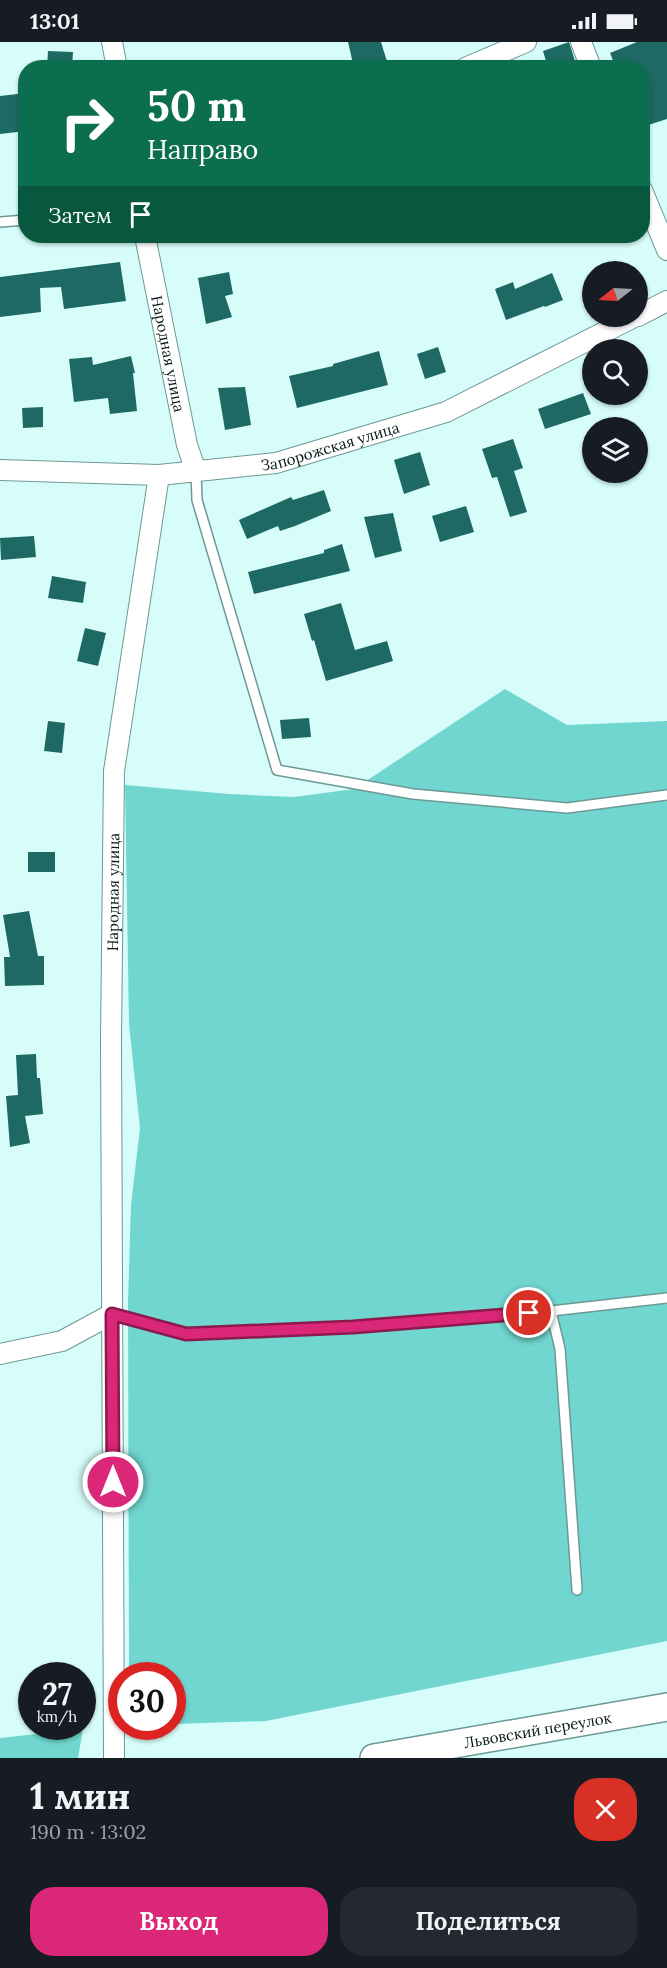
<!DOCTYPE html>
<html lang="ru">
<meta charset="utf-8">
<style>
:root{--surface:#171b24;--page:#242831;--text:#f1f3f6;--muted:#9ea1a6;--accent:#db2777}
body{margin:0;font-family:Lora,serif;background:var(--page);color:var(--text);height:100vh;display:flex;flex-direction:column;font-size:22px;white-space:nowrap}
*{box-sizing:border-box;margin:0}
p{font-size:20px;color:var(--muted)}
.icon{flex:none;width:33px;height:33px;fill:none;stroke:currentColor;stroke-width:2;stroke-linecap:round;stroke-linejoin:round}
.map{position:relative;height:1716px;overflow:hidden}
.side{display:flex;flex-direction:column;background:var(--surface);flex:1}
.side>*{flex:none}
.hud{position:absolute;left:18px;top:18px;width:632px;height:183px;border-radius:24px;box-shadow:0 2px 4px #0004;background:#0b6e4f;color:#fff;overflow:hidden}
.needle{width:39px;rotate:252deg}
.buttons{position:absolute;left:582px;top:219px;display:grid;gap:12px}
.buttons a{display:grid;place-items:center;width:66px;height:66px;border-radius:50%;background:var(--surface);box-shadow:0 2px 4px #0004;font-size:30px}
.speed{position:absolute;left:18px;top:1620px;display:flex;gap:12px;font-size:30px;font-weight:700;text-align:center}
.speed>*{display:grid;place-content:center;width:78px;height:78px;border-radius:50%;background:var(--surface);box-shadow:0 2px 4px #0004;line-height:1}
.speed small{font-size:15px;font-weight:400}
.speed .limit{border:9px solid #d22;background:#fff;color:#111}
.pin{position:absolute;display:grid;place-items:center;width:51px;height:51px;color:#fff;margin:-26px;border:3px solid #fff;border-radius:50%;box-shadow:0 2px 6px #0007}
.me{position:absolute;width:66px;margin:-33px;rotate:0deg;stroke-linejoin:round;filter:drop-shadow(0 0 4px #0008)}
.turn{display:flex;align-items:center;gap:21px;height:126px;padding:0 30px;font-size:27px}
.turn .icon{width:78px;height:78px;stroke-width:2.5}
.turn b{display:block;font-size:42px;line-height:51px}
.then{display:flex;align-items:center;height:57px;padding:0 30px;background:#0003;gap:12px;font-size:22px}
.round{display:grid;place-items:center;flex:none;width:63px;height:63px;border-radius:24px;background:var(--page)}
.overview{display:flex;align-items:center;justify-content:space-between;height:102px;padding:0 30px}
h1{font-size:36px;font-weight:700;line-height:45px}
.cta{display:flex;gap:12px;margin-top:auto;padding:12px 30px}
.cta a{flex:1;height:69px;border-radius:24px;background:var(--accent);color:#fff;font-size:24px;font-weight:700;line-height:69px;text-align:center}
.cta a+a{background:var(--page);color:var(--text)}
.status{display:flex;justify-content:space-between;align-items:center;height:42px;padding:0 30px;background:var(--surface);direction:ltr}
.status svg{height:16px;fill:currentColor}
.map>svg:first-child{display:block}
.green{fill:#70d6cf}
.building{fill:#1f6965}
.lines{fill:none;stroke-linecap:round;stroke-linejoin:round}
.lane-casing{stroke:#6b9995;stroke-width:12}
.street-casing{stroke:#6b9995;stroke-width:22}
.secondary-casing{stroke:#6b9995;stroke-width:30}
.lane{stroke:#fff;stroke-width:9}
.street{stroke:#fff;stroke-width:20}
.secondary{stroke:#fff;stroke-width:27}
.route-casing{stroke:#8e194d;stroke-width:15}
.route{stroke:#db2777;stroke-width:10}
.labels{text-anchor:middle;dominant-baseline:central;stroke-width:6;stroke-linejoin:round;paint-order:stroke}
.street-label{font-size:15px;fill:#061917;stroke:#fff}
</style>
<div class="status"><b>13:01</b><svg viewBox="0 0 49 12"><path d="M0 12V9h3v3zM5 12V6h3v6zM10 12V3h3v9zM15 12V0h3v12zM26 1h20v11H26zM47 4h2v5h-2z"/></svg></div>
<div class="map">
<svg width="667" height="1716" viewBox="0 0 667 1716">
<rect width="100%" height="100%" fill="#d7fdfa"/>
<g class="green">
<polygon points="505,647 567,683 667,679 667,1599 266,1679 173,1682 172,1634 129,1633 128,1260 131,1163 140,1086 129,982 125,743 229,752 294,755 354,747"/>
<polygon points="83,1687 78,1716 0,1716 0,1696"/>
</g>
<g class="building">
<polygon points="348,0 381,0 389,26 354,26"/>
<polygon points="569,0 576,22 567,26 548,26 543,9"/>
<polygon points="637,0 667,0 667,77 642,85 642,26 616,26 610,11"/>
<polygon points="48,9 73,10 72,26 47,26"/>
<polygon points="26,51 26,89 0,92 0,54"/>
<polygon points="120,220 126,259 64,267 61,245 40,246 41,270 0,275 0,235"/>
<polygon points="229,230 233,252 225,254 232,275 206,282 198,236"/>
<polygon points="552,231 563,258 545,265 544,264 506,278 495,247 513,240 515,247"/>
<polygon points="438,305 446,330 425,337 417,312"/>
<polygon points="379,309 388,343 297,366 289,334 333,324 333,322"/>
<polygon points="131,314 135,331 133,331 137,369 110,372 108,356 74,360 69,317 92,315 93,323"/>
<polygon points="245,345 251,383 225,388 218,346"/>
<polygon points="583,351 591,372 545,387 538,367"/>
<polygon points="43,365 43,385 23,386 22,366"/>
<polygon points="513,397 523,426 514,429 527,470 510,475 497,435 492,436 482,407"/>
<polygon points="420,410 430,443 404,452 394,418"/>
<polygon points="324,448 331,469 295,484 280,489 278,484 247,497 239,478 291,455 293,458"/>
<polygon points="466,464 474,490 440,500 432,474"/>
<polygon points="393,471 402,509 375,516 364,475"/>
<polygon points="34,494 36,515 1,518 0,496"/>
<polygon points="342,502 350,529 254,552 248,530 324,511 324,508"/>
<polygon points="52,534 86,540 83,561 48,556"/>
<polygon points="341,561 355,608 387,599 393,619 326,639 314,598 312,599 304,572"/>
<polygon points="85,586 106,591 98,624 77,619"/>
<polygon points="309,676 311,695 282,697 280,678"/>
<polygon points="48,679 65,681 62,711 44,709"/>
<rect x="28" y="810" width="27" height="20"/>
<polygon points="29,869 38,914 44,914 44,943 5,944 4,915 10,915 3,873"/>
<polygon points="36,1012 37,1036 40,1036 43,1072 25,1074 30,1101 10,1105 6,1054 18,1053 16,1013"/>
</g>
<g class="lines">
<g class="lane-casing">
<g id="lane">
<polyline points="0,180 26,178"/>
<polyline points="196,429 197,458 277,728 413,752 567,766 667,753"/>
<polyline points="551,1269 560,1307 577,1548"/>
<polyline points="112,1272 186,1292 353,1285 551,1269 667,1256"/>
</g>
</g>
<g class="street-casing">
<g id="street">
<polyline points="112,0 117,26"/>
<polyline points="581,0 591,26"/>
<polyline points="465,26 526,0"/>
<polyline points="642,148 667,208"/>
<path id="s1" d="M145,194L187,403L196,429"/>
<polyline points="638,274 667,259"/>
<path id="s2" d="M0,428L159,433L276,421L446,370L636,274"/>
<polyline points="0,1312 62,1299 112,1272"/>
<path id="s3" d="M114,1716L111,998L114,729L159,433"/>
</g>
</g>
<g class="secondary-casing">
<g id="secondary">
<path id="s4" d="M374,1716L667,1665"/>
</g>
</g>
<use href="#lane" class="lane"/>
<use href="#street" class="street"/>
<use href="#secondary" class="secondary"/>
</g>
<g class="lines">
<g class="route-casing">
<polyline id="route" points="113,1440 112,1272 186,1292 353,1285 529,1271"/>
</g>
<use href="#route" class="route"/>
</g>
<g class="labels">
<g class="street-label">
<text stroke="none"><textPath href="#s1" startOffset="120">Народная улица</textPath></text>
<text stroke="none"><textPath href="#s2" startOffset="333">Запорожская улица</textPath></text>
<text stroke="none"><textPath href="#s3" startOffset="866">Народная улица</textPath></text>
<text stroke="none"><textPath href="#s4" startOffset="166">Львовский переулок</textPath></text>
</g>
</g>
</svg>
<div class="buttons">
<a><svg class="needle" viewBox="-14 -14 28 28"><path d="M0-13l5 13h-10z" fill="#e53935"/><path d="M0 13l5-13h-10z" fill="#9ea1a6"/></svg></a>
<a><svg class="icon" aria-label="search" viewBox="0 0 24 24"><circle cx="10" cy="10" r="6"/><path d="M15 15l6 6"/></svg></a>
<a><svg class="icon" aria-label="layers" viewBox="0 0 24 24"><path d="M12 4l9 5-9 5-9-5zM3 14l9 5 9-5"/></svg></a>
</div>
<div class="speed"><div>27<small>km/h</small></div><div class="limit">30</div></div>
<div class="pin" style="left:529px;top:1271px;background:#d93025"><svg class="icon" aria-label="arrive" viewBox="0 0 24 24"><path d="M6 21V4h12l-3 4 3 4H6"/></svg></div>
<svg class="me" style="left:113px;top:1440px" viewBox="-20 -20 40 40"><circle r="17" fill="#db2777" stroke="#fff" stroke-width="3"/><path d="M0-11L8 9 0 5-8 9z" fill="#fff"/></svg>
<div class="hud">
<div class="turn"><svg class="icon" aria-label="right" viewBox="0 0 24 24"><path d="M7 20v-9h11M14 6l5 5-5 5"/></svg><div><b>50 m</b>Направо</div></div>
<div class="then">Затем<svg class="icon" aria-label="arrive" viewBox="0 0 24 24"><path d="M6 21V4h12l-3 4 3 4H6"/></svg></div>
</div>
</div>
<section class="side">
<div class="overview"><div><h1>1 мин</h1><p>190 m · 13:02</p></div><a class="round" style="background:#d93025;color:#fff"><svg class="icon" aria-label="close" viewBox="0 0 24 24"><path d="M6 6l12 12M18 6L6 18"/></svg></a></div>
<div class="cta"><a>Выход</a><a>Поделиться</a></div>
</section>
